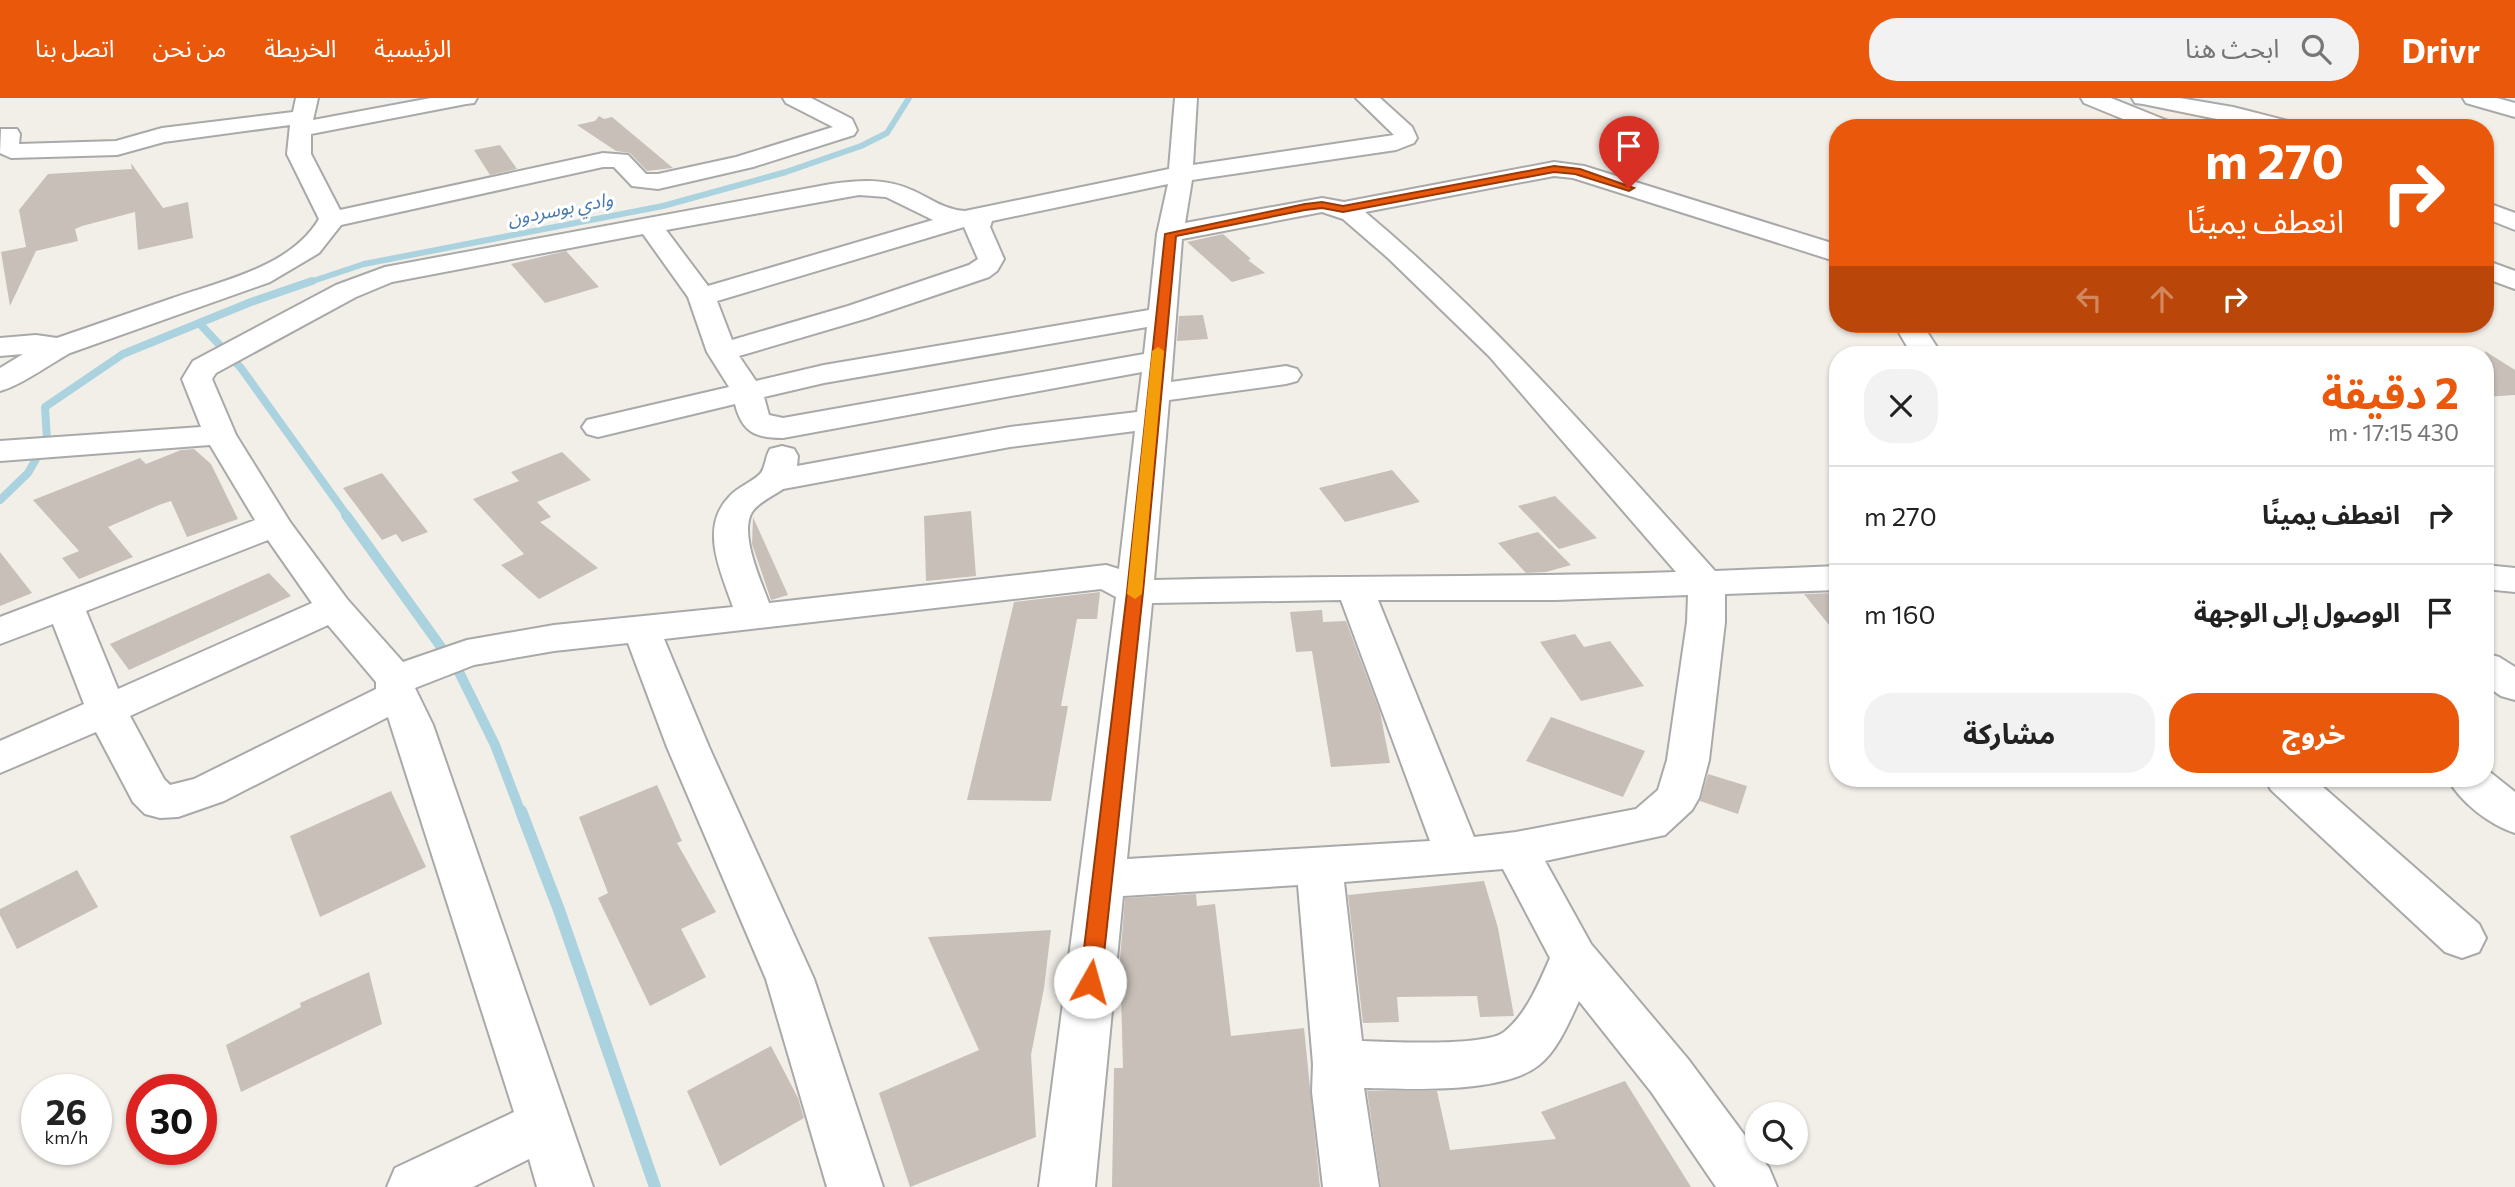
<!DOCTYPE html>
<html lang="ar">
<meta charset="utf-8">
<style>
:root{--surface:#fff;--page:#f2f2f2;--text:#222;--muted:#767676;--line:#e0e0e0;--accent:#ea580c}
body{margin:0;font-family:Commissioner,"Noto Sans Arabic",sans-serif;background:var(--page);color:var(--text);direction:rtl;height:100vh;display:flex;flex-direction:column;font-size:26px;white-space:nowrap}
*{box-sizing:border-box;margin:0}
p{font-size:23px;color:var(--muted)}
.icon{flex:none;width:38px;height:38px;fill:none;stroke:currentColor;stroke-width:2;stroke-linecap:round;stroke-linejoin:round}
.map{position:relative;flex:1;overflow:hidden;direction:ltr}
.details{position:absolute;left:1829px;top:248px;width:665px;height:441px;display:flex;flex-direction:column;background:var(--surface);border-radius:28px;box-shadow:0 2px 5px #0004;direction:rtl}
.details>*{flex:none}
.banner{position:absolute;left:1829px;top:21px;width:665px;height:214px;border-radius:28px;box-shadow:0 2px 5px #0004;direction:rtl;background:#ea580c;color:#fff;overflow:hidden}
.controls{position:absolute;left:1745px;top:1004px;display:grid;gap:14px}
.controls a{display:grid;place-items:center;width:63px;height:63px;border-radius:50%;background:var(--surface);box-shadow:0 2px 5px #0004;font-size:35px}
.speed{position:absolute;left:21px;top:976px;display:flex;gap:14px;font-size:35px;font-weight:700;text-align:center}
.speed>*{display:grid;place-content:center;width:91px;height:91px;border-radius:50%;background:var(--surface);box-shadow:0 2px 5px #0004;line-height:1}
.speed small{font-size:18px;font-weight:400}
.speed .limit{border:10px solid #d22;background:#fff;color:#111}
.pin{position:absolute;display:grid;place-items:center;width:60px;height:60px;color:#fff;margin:-72px -30px;border-radius:50% 50% 50% 0;rotate:-45deg;box-shadow:0 0 7px #0007}
.pin .icon{rotate:45deg}
.me{position:absolute;width:77px;margin:-38px;rotate:7deg;stroke-linejoin:round;filter:drop-shadow(0 0 5px #0008)}
.turn{display:flex;align-items:center;gap:24px;height:147px;padding:0 35px;font-size:32px}
.turn .icon{width:91px;height:91px;stroke-width:2.5}
.turn b{display:block;font-size:49px;line-height:60px}
.lanes{display:flex;align-items:center;height:66px;padding:0 35px;background:#0003;justify-content:center;gap:35px;direction:ltr}
.lanes .off{opacity:.35}
.round{display:grid;place-items:center;flex:none;width:74px;height:74px;border-radius:28px;background:var(--page)}
.summary{display:flex;align-items:center;justify-content:space-between;height:119px;padding:0 35px}
h1{font-size:42px;font-weight:700;line-height:52px;color:var(--accent)}
.cta{display:flex;gap:14px;margin-top:auto;padding:14px 35px}
.cta a{flex:1;height:80px;border-radius:28px;background:var(--accent);color:#fff;font-size:28px;font-weight:700;line-height:80px;text-align:center}
.cta a+a{background:var(--page);color:var(--text)}
ul{padding:0;list-style:none}
li{display:flex;align-items:center;gap:21px;height:98px;padding:0 35px;border-top:2px solid var(--line)}
li div{flex:1}
li b{display:block;font-size:26px}
li em{font-style:normal}
header{display:flex;align-items:center;gap:42px;box-sizing:border-box;height:98px;padding:0 35px;background:var(--accent);color:#fff}
header strong{font-size:33px}
nav{display:flex;gap:38px;margin-inline-start:auto;font-size:24px}
.search{width:490px;height:63px;background:var(--page);display:flex;align-items:center;gap:18px;box-sizing:border-box;padding:0 24px;border-radius:28px;color:var(--muted);font-size:26px}
.map>svg:first-child{display:block}
.lines{fill:none;stroke-linecap:round;stroke-linejoin:round}
.stream-far3{stroke:#aad3df;stroke-width:6}
.stream-far2{stroke:#aad3df;stroke-width:8}
.stream-far1{stroke:#aad3df;stroke-width:10}
.stream{stroke:#aad3df;stroke-width:12}
.building{fill:#c7bfb8}
.minor-casing{stroke:#a9a9a9;stroke-width:4}
.minor{fill:#fff;fill-rule:evenodd}
.route{fill:#ea580c;stroke:#983908;stroke-width:2}
.slow{fill:#f59e0b}
.labels{text-anchor:middle;dominant-baseline:central;stroke-width:6;stroke-linejoin:round;paint-order:stroke}
.far-water-label{font-size:19px;font-style:italic;fill:#4a7aab;stroke:#fff}
</style>
<header>
<strong>Drivr</strong>
<div class="search"><svg class="icon" aria-label="search" viewBox="0 0 24 24"><circle cx="10" cy="10" r="6"/><path d="M15 15l6 6"/></svg>ابحث هنا</div>
<nav><a>الرئيسية</a><a>الخريطة</a><a>من نحن</a><a>اتصل بنا</a></nav>
</header>
<div class="map">
<svg width="2515" height="1089" viewBox="0 0 2515 1089">
<rect width="100%" height="100%" fill="#f2efe9"/>
<g class="lines">
<polyline class="stream-far3" points="307,185 364,166 663,108 786,74 861,48 887,35 909,0"/>
<g class="stream-far2">
<polyline points="200,226 241,270 348,419"/>
<polyline points="0,402 28,375 47,342 45,309 123,256 251,204 312,183"/>
</g>
<polyline class="stream-far1" points="346,417 459,574 495,647 521,715"/>
<polyline class="stream" points="521,713 559,812 655,1089"/>
</g>
<g class="building">
<polygon points="599,18 604,21 612,19 673,70 647,73 630,55 616,53 577,27 595,23"/>
<polygon points="500,47 517,71 490,77 474,52"/>
<polygon points="131,65 163,110 188,104 193,140 138,152 135,114 82,128 75,131 78,143 36,153 10,208 1,154 26,149 19,112 48,76 132,71"/>
<polygon points="1223,136 1251,161 1248,162 1265,175 1232,184 1187,144"/>
<polygon points="566,153 599,189 545,205 511,166"/>
<polygon points="1203,217 1208,241 1177,243 1179,218"/>
<polygon points="2485,253 2515,272 2515,297 2485,299"/>
<polygon points="194,351 211,366 238,421 187,439 171,403 159,407 108,429 133,459 79,481 62,460 79,453 33,402 140,360 146,366 181,352"/>
<polygon points="562,354 591,382 537,404 551,419 540,424 598,470 539,501 501,467 524,456 473,401 519,383 511,374"/>
<polygon points="1392,372 1420,404 1345,424 1319,390"/>
<polygon points="382,375 428,434 402,444 396,436 382,442 343,390"/>
<polygon points="1555,398 1597,440 1559,451 1518,408"/>
<polygon points="971,413 976,478 926,483 924,418"/>
<polygon points="753,419 788,497 771,502 752,446"/>
<polygon points="1538,434 1571,467 1546,474 1526,475 1498,445"/>
<polygon points="0,454 32,495 0,508"/>
<polygon points="269,475 291,498 129,572 110,546"/>
<polygon points="1100,494 1097,521 1077,521 1061,608 1068,608 1051,703 967,702 1014,504"/>
<polygon points="1838,495 1838,538 1804,496"/>
<polygon points="1322,512 1323,524 1346,523 1380,614 1390,665 1331,669 1312,553 1296,554 1290,514"/>
<polygon points="1575,536 1584,549 1610,543 1644,588 1581,603 1540,544"/>
<polygon points="1551,619 1645,653 1623,699 1526,663"/>
<polygon points="1708,676 1747,688 1738,716 1700,703"/>
<polygon points="657,687 682,743 677,745 716,814 681,831 706,879 650,908 598,800 608,795 579,719"/>
<polygon points="391,693 426,769 320,819 290,738"/>
<polygon points="77,772 98,809 17,851 0,817 0,811"/>
<polygon points="1484,783 1498,830 1514,918 1480,919 1477,898 1397,899 1399,924 1363,925 1348,797"/>
<polygon points="1196,796 1197,808 1215,806 1231,938 1304,930 1320,1089 1112,1089 1114,970 1123,970 1120,861 1125,800"/>
<polygon points="1051,832 1044,890 1031,957 1036,1039 910,1089 879,995 979,952 928,839"/>
<polygon points="369,874 382,926 241,994 226,947 301,909 300,905"/>
<polygon points="771,948 798,1000 804,1020 720,1068 687,993"/>
<polygon points="1625,983 1691,1089 1381,1089 1367,993 1437,993 1450,1052 1556,1041 1541,1014"/>
</g>
<g class="lines">
<g class="minor-casing">
<g id="minor">
<path d="M296,0H318L313,22L431,0H477L474,5L466,6L311,36V56L340,112L603,55L628,57L646,76H658L736,59L833,29L786,5L783,0H811L852,21L857,32L854,37L753,69L658,91L632,88L614,69H603L341,127L319,155L270,184L70,255C50,266 20,288 0,293V270L23,256L0,258V240L36,237L57,240C95,227 132,214 170,201C220,183 290,170 319,121L287,56L290,27L164,44L117,57L11,60L0,55L1,31H17L20,36L19,46L116,43L162,30L293,14Z"/>
<path d="M1175,0H1197L1193,67L1394,37L1356,0H1380L1412,29L1417,40L1414,45L1396,52L1192,82L1185,125L1322,100L1344,104L1554,64L1584,68L1838,147V164L1573,80L1554,78L1365,114C1494,222 1603,349 1715,473L1838,468V492L1725,496V524L1709,662L1699,700L1692,712L1665,737L1545,763L1591,846L1688,961L1769,1070L1777,1089H1716L1652,995L1579,903C1569,924 1558,952 1539,967C1503,996 1410,991 1364,990L1379,1089H1323L1312,994L1313,966L1298,787L1123,798L1095,1089H1039L1116,499L1101,491L664,541L709,649L814,881L883,1089H827L766,881L667,649L628,545L554,553L474,567L415,590L433,627L593,1089H537L529,1061L473,1089H387L395,1070L514,1014L388,619L224,703L178,719L160,720L145,716L133,704L96,634L0,675V643L84,606L53,526L0,546V519L255,422L210,347L0,363V343L201,329L182,281L193,263L336,187L385,169L831,86C860,82 887,80 914,93C931,101 945,112 965,113L1169,71ZM1168,86L1157,136L1149,212L824,267L756,283L739,258L868,220L989,179L997,173L1004,161L990,129L992,123ZM859,97L886,99L933,122L708,188L666,132ZM1322,114L1343,121L1388,160L1489,258L1676,474C1502,480 1328,477 1154,482L1169,302L1286,286L1297,283L1301,277L1297,271L1286,268L1171,284L1182,141ZM964,129L978,161L969,167L848,208L732,242L717,203ZM643,136L688,199L707,254L729,289L587,322L582,329L587,336L598,339L735,306C742,334 755,340 783,340L1142,274L1137,314L1010,329L797,368L798,358L794,351L782,348L770,351C765,359 766,369 760,376C751,385 737,389 729,399C699,430 721,474 733,509L554,527L467,542L403,564L347,501L290,424L236,337L212,281L216,275L356,199L392,184ZM1147,229L1144,256L783,320L769,317L764,299L824,285ZM1135,333L1119,471L1106,467L769,505C761,483 739,436 752,414C759,404 773,398 783,391L1010,349ZM268,442L312,505L118,591L86,513ZM1688,497L1687,524L1667,662L1658,692L1636,711L1516,734L1474,739L1378,502H1556ZM1341,502L1430,743L1127,761L1152,505ZM328,527L376,584V591L194,681L170,687L164,681L130,618ZM1503,771L1550,860C1539,885 1526,917 1504,934C1485,949 1389,944 1362,943L1344,784Z"/>
<polygon points="2081,0 2111,0 2173,25 2176,30 2145,30 2084,5"/>
<polygon points="2132,0 2180,0 2233,9 2296,25 2299,30 2261,30 2143,6 2135,5"/>
<polygon points="2463,0 2497,0 2515,5 2515,19 2466,5"/>
<polygon points="2485,104 2515,115 2515,132 2485,120"/>
<polygon points="2485,162 2515,173 2515,191 2485,180"/>
<polygon points="1894,226 1922,226 1942,257 1912,257"/>
<polygon points="2485,467 2515,470 2515,494 2485,491"/>
<polygon points="2485,555 2499,559 2515,569 2515,602 2501,598 2485,587"/>
<path d="M2485,670L2515,694V735C2490,727 2460,704 2448,681H2485Z"/>
<polygon points="2265,681 2314,681 2479,826 2486,840 2479,854 2462,860 2445,854 2271,692"/>
</g>
</g>
<use href="#minor" class="minor"/>
</g>
<polygon class="route" points="1554,68 1580,71 1634,90 1629,93 1575,76 1554,74 1343,114 1322,110 1305,112 1176,138 1143,494 1101,884 1098,890 1090,893 1083,890 1080,884 1127,494 1165,136 1305,106 1322,104 1343,108"/>
<polygon class="slow" points="1158,249 1164,253 1142,496 1135,501 1127,496 1152,253"/>
<g class="labels">
<g class="far-water-label">
<text transform="translate(560 110) rotate(-11)">وادي بوسردون</text>
</g>
</g>
</svg>
<div class="controls">
<a><svg class="icon" aria-label="search" viewBox="0 0 24 24"><circle cx="10" cy="10" r="6"/><path d="M15 15l6 6"/></svg></a>
</div>
<div class="speed"><div>26<small>km/h</small></div><div class="limit">30</div></div>
<div class="pin" style="left:1629px;top:90px;background:#d93025"><svg class="icon" aria-label="arrive" viewBox="0 0 24 24"><path d="M6 21V4h12l-3 4 3 4H6"/></svg></div>
<svg class="me" style="left:1090px;top:884px" viewBox="-20 -20 40 40"><circle r="19" fill="#fff"/><path d="M0-13L10 11 0 6-10 11z" fill="#ea580c"/></svg>
<div class="banner">
<div class="turn"><svg class="icon" aria-label="right" viewBox="0 0 24 24"><path d="M7 20v-9h11M14 6l5 5-5 5"/></svg><div><b>270 m</b>انعطف يمينًا</div></div>
<div class="lanes"><svg class="icon off" aria-label="left" viewBox="0 0 24 24"><path d="M17 20v-9H6M10 6l-5 5 5 5"/></svg><svg class="icon off" aria-label="ahead" viewBox="0 0 24 24"><path d="M12 20V5M6 11l6-6 6 6"/></svg><svg class="icon" aria-label="right" viewBox="0 0 24 24"><path d="M7 20v-9h11M14 6l5 5-5 5"/></svg></div>
</div>
<section class="details">
<div class="summary"><div><h1>2 دقيقة</h1><p>430 m · 17:15</p></div><a class="round"><svg class="icon" aria-label="close" viewBox="0 0 24 24"><path d="M6 6l12 12M18 6L6 18"/></svg></a></div>
<ul>
<li><svg class="icon" aria-label="right" viewBox="0 0 24 24"><path d="M7 20v-9h11M14 6l5 5-5 5"/></svg><div><b>انعطف يمينًا</b></div><em>270 m</em></li>
<li><svg class="icon" aria-label="arrive" viewBox="0 0 24 24"><path d="M6 21V4h12l-3 4 3 4H6"/></svg><div><b>الوصول إلى الوجهة</b></div><em>160 m</em></li>
</ul>
<div class="cta"><a>خروج</a><a>مشاركة</a></div>
</section>
</div>
